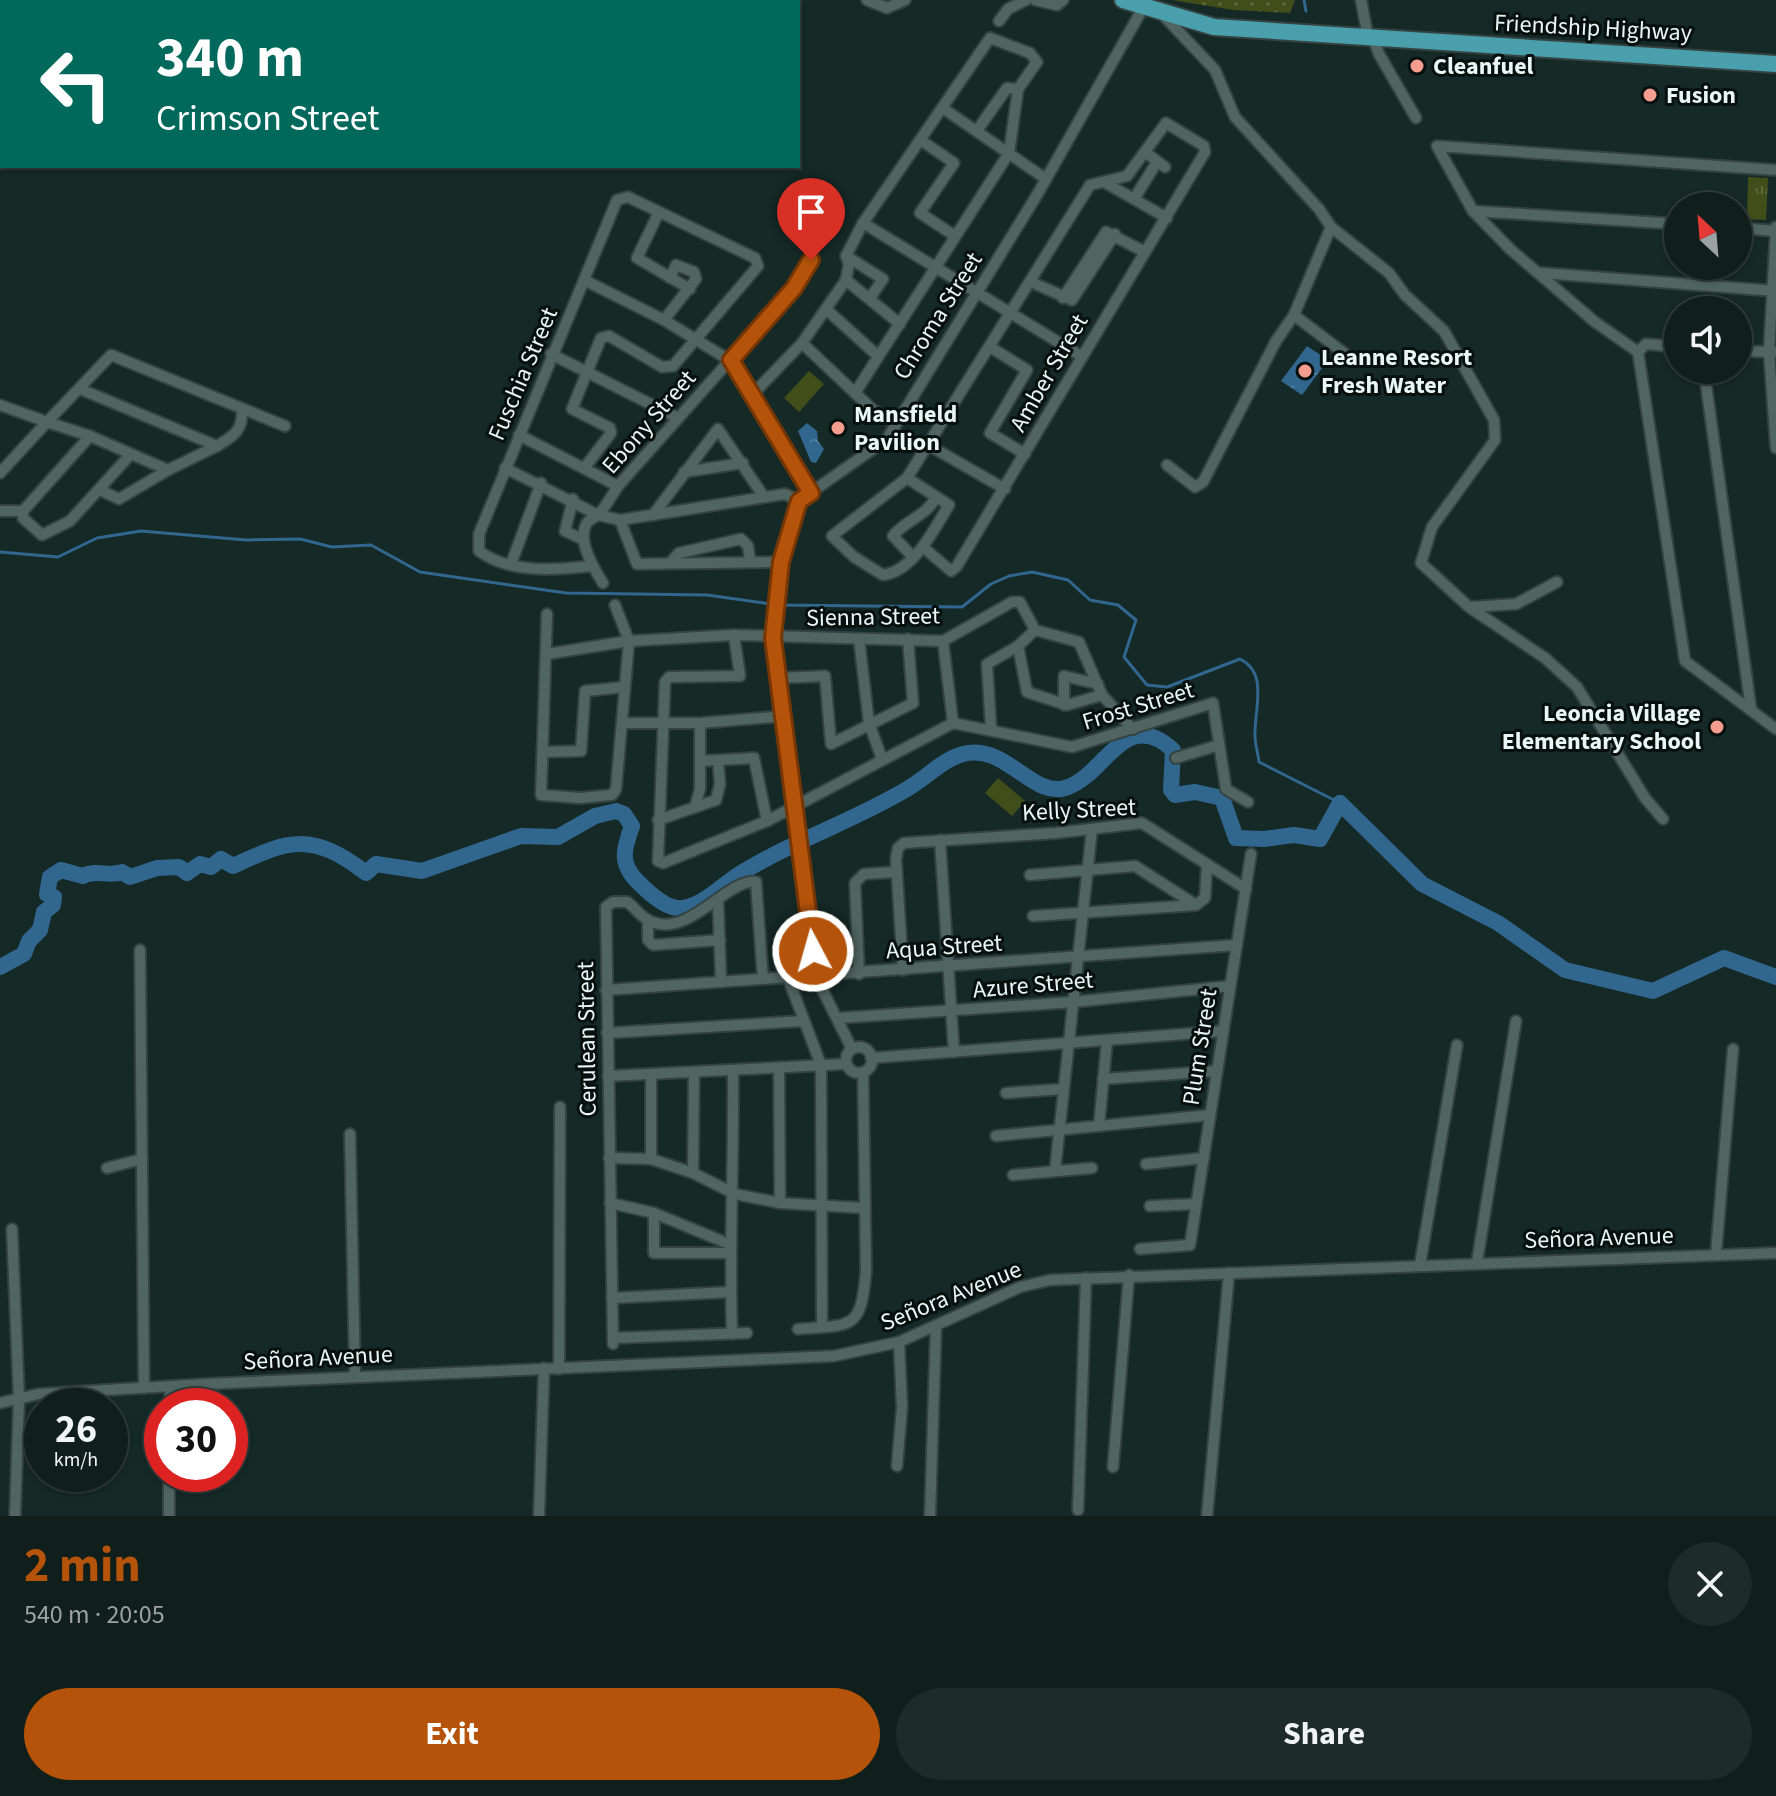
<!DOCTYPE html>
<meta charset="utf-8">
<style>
:root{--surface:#101f1c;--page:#1e2c29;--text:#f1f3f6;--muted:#9ca2a3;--line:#303d3b;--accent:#b45309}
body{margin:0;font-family:"Source Sans 3",sans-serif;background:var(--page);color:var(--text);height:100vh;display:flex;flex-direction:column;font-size:30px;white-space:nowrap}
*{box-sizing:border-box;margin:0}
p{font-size:26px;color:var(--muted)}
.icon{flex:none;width:44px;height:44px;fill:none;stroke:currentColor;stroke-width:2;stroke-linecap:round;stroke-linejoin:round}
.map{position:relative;height:1516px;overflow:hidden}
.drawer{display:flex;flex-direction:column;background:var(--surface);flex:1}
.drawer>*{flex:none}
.banner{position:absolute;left:0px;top:0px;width:800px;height:168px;box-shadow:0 2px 6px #0004,0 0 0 2px var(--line);background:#00695c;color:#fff;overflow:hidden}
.needle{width:52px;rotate:334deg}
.controls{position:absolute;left:1664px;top:192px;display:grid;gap:16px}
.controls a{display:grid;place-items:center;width:88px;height:88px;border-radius:50%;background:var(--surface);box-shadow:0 2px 6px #0004,0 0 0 2px var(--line);font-size:40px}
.speed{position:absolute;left:24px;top:1388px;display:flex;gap:16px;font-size:40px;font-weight:700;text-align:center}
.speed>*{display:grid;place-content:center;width:104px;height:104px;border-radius:50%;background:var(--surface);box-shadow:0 2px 6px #0004,0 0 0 2px var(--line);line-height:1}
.speed small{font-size:20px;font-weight:400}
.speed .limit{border:12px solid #d22;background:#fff;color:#111}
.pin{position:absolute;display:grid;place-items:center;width:68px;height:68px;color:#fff;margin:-82px -34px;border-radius:50% 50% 50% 0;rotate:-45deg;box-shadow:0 0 8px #0007}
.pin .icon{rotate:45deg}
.me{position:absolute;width:88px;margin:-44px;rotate:354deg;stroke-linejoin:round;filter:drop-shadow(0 0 6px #0008)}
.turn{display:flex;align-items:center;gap:28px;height:168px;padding:0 24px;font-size:36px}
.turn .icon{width:104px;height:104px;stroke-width:2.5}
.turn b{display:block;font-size:56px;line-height:68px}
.round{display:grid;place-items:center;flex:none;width:84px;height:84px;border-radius:42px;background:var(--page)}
.summary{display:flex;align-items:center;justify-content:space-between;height:136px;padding:0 24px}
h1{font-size:48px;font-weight:700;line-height:60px;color:var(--accent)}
.primary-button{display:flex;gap:16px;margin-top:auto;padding:16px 24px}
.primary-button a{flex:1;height:92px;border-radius:48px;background:var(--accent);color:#fff;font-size:32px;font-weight:700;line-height:92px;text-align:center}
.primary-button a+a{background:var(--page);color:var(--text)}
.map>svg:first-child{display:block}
.grass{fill:url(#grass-dots)}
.park{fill:url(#park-tufts)}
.garden{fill:#414e19}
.water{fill:url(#water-ripples)}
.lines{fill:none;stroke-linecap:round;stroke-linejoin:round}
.stream{stroke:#31668e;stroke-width:3}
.river{stroke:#31668e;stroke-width:16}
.street-casing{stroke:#344341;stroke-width:14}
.primary-casing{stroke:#344341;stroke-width:20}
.street{stroke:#506561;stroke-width:10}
.primary{stroke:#499fac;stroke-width:16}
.route-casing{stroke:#753606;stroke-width:20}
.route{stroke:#b45309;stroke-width:14}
.poi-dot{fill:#f59d8e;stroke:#07100e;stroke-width:3}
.labels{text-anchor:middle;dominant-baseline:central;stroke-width:6;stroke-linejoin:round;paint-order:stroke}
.street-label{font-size:24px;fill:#eaf6f4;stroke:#07100e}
.poi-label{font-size:24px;font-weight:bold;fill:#eaf6f4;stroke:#07100e;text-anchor:start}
</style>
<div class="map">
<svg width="1776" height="1516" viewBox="0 0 1776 1516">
<defs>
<pattern id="grass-dots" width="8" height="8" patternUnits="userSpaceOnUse" patternTransform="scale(2)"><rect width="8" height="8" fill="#414e19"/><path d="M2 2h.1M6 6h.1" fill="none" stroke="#5d683b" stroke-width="1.8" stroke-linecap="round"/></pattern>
<pattern id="park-tufts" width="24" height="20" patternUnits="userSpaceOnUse" patternTransform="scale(2)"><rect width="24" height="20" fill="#414e19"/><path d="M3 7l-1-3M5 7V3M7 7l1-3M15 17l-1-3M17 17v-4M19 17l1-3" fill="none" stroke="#5d683b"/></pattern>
<pattern id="water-ripples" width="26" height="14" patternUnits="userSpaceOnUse" patternTransform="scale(2)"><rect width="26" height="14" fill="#31668e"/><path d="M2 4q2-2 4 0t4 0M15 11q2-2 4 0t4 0" fill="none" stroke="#4f7c9e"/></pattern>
</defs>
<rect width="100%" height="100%" fill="#152926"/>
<polygon class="grass" points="1172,0 1295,0 1290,13 1233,10"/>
<polygon class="park" points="1748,177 1768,178 1766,220 1747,219"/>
<g class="garden">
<polygon points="809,371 824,384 799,412 784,398"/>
<polygon points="998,778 1025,801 1012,816 985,793"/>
</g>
<g class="water">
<polygon points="1307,346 1328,360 1302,395 1281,381"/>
<polygon points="807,423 817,431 818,441 824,449 816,463 811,462 798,431"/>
</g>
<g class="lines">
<g class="stream">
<polyline points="1304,0 1306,11"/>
<path d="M0,552L58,557L97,538L141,531L246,540L300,539L332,547L371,545L420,572L566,593L707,595L778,605L962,607L991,584L1009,576L1032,572L1068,580L1090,600L1118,605L1136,620L1124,657L1147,685L1167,687L1240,659C1269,673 1254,709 1255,736C1255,744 1258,753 1259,762L1340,803"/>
</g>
<g class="river">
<polyline points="1340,803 1422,884 1498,923 1565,970 1653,991 1724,958 1776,977"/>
<path d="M0,967L24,954L29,941L40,930L44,912L53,905L54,897L47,894L50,877L61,870L83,876C96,869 109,877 122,872L130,877L157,868L179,867L187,873L200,864L211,867L221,859L233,866C290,839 312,832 366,873L376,864L422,871L521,836L558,837L595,816L616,811L624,814L632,826C624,848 619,863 637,881C646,890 663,907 677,908C697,910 719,888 735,877C789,842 852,822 907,789C925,779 943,759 963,754C1006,742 1033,801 1068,787C1105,774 1126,706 1173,750L1171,790L1175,795L1195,792L1222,798L1236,838L1264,839L1294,835L1320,839L1340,803"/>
</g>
<g class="street-casing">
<g id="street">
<polyline points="867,0 887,8 905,0"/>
<polyline points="1035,0 1057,5 1063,0"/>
<polyline points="1361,0 1368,37"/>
<polyline points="1163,15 1215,70 1235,117 1319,209 1331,227 1294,315 1344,353"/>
<polyline points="999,21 1008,9 1026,0"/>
<polyline points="1373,37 1379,54 1416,118"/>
<polyline points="944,109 1046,179"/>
<polyline points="978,129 1007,88 1018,89"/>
<polyline points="922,141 954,163 920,213 955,236"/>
<polyline points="1145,152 1165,167"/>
<polyline points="1104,182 1167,218"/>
<polyline points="1134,199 1157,162"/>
<polyline points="1473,211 1678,224"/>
<polyline points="658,214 637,258 690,289"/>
<polyline points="863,223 1081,356"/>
<polyline points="1331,227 1389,273 1405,295 1444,331 1494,420 1495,440 1432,527 1421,563 1469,607 1545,658 1577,687 1645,798 1663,819"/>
<polyline points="1776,227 1769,352 1776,448"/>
<polyline points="1738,228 1776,231"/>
<polyline points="846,256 883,279 870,298"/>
<polyline points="1542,273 1776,291"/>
<polyline points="584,280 664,320 734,363 811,493"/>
<polyline points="1031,282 1072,300 1115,234"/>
<polyline points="1063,298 1106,232 1145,252"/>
<polyline points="827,310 878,356"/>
<polyline points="664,320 696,279 694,272 676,265 670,278"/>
<polyline points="802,343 873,410 895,423"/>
<polyline points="990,347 1027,370 990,433 1025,454"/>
<polyline points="1738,351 1776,352"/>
<polyline points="1638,352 1595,322 1510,249 1473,211 1437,146 1776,170"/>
<polyline points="1638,352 1685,661 1776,729"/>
<polyline points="1638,352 1646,344 1678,347"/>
<polyline points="551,354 678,418"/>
<polyline points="1704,370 1751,709"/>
<path d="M80,389L217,446C233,436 243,431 242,410"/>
<polyline points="855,393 1009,153 1018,89 1037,62 1030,53 990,38 863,223 846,256 849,264 846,280 900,324"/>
<polyline points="751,396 802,343 846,280"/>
<polyline points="0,405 47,422 111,355 285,426"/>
<polyline points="519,435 618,486"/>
<polyline points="90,436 23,511 23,518 42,535 70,521 131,454"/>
<polyline points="930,446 1005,489"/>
<polyline points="1167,465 1195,487 1203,482 1276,341 1294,315"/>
<path d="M585,467L611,433L610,428L572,409L601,338L609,336L662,367L673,366L758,266L755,258L628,197L617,200L479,534V551C510,574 556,570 592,566"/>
<polyline points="505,468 598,515 620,520 785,494 799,501"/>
<polyline points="684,472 743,463"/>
<polyline points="0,473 47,422 90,436 168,470 217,446"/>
<path d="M907,478L949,505C934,529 914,571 883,575L854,557L832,536L907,478L1090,185L1127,176L1166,123L1204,146L1205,152L957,566L951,571L923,547"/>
<polyline points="100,490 119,499 168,470"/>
<polyline points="573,499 565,531 584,540"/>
<polyline points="0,511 23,511"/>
<polyline points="653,515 718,429 764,497"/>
<polyline points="620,520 637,564 781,562"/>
<path d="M912,556L893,536C905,520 927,516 936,497"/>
<polyline points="671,562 679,553 741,539 748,546 750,560"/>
<polyline points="511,564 541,483"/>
<path d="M603,583C594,569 579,544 585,527C587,519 594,519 599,514C606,506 612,495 618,486L794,288L811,260"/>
<polyline points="1471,607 1516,604 1557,582"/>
<polyline points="547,614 541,795 580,798 612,795 616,789 629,641 615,605"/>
<polyline points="734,635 740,676 669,677 665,682 658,861 663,863 767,821"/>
<polyline points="859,639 869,723 882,759"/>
<polyline points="943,641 953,723"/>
<polyline points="1018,646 1027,692 1067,705 1102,695"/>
<polyline points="547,654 629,641 734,635 943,641 1012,602 1020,602 1035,630 1079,642 1102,695 1133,729"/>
<polyline points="779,678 825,676 831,744 913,703 908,639"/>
<polyline points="1064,705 1064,676 1098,684"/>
<polyline points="623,723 700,723 785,716"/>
<polyline points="991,728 987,664 1018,646 1035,630"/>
<polyline points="543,752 581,751 585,691 624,687"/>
<polyline points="1176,758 1219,745"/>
<polyline points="700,761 754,758 767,821 953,723 1072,747 1213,703 1226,789 1248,802"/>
<polyline points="695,807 700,789 700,723"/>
<polyline points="658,820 716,800 720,784 718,760"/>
<polyline points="940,840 954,1052"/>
<polyline points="1030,875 1135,866 1196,905"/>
<polyline points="718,901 721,982"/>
<polyline points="1033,916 1196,905 1205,898 1207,864"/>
<polyline points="648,920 648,940 653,945 720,940"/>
<polyline points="140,950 144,1388"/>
<polyline points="903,970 896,859 898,848 904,843 1056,833 1142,823 1246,889"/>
<polyline points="859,974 855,883 864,874 896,872"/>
<polyline points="788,978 821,1065 822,1327"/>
<polyline points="606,990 1237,945"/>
<polyline points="839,1018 1073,1002 1230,986"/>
<polyline points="607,1033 804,1021"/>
<circle cx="859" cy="1060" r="13"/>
<polyline points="852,1049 816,977 773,638 781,562 799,501 887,439 1037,195 1143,8"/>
<polyline points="871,1058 1223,1031"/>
<polyline points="779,1068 780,1203"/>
<polyline points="608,1076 846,1064"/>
<polyline points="1103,1079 1217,1071"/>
<polyline points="1006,1093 1063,1089"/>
<polyline points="1099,1126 1107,1041"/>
<polyline points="350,1134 355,1376"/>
<polyline points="996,1136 1210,1115"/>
<polyline points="609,1158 651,1159 693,1173 735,1194 780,1203 864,1208"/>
<polyline points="651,1159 651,1075"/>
<polyline points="1146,1164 1204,1158"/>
<polyline points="107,1168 142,1159"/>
<polyline points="1055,1171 1092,829"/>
<polyline points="693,1173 694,1072"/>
<polyline points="1013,1175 1092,1168"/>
<polyline points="610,1203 654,1213 729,1244"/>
<polyline points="1150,1206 1196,1204"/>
<polyline points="654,1213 654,1253 729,1253"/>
<polyline points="12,1229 19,1399 15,1516"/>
<polyline points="1140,1249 1190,1245 1251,854"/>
<polyline points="1716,1254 1733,1049"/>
<polyline points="1477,1262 1516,1021"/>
<polyline points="1420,1265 1457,1045"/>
<polyline points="612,1298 730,1292"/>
<path d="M798,1329C853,1325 861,1330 866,1271L863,1072"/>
<path d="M732,1334C729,1246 734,1158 733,1070"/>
<polyline points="613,1338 747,1333"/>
<path d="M613,1344L606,907L613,902H627C636,908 642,919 652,922C690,937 728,878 756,882L763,979"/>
<polyline points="559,1369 560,1107"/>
<polyline points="0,1403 39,1394 206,1384 834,1356 899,1342 1020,1287 1050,1280 1776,1253"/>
<polyline points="170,1406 170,1387"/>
<polyline points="897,1466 902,1407 899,1342"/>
<polyline points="1113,1467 1129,1275"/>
<polyline points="1078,1510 1086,1278"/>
<polyline points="169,1516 169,1474"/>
<polyline points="539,1516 544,1368"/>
<polyline points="930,1516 936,1326"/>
<polyline points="1207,1516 1229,1273"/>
</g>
</g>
<g class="primary-casing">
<polyline id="primary" points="1123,0 1214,27 1776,64"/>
</g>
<use href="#street" class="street"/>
<use href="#primary" class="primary"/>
</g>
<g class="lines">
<g class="route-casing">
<polyline id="route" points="811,260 794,288 731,360 811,493 799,501 781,562 773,638 813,951"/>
</g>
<use href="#route" class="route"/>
</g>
<g class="poi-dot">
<circle cx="1417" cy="66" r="8"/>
<circle cx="1650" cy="95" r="8"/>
<circle cx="1305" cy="371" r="8"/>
<circle cx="838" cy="428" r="8"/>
<circle cx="1717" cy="727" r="8"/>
</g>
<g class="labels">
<g class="street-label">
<text transform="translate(1593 28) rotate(3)">Friendship Highway</text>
<text transform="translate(938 316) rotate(-58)">Chroma Street</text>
<text transform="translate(1049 373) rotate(-60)">Amber Street</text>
<text transform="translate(523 374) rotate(-67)">Fuschia Street</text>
<text transform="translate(649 422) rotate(-49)">Ebony Street</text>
<text transform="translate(873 617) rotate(-1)">Sienna Street</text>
<text transform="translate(1138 706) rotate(-17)">Frost Street</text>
<text transform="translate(1079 810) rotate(-3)">Kelly Street</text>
<text transform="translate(944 947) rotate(-4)">Aqua Street</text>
<text transform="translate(1033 985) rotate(-5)">Azure Street</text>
<text transform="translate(587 1039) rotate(-91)">Cerulean Street</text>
<text transform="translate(1200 1047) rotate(-81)">Plum Street</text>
<text transform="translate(1599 1238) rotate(-2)">Señora Avenue</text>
<text transform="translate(951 1296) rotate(-22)">Señora Avenue</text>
<text transform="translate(318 1358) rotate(-3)">Señora Avenue</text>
</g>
<g class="poi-label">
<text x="1433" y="66">Cleanfuel</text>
<text x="1666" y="95">Fusion</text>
<text x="1321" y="357">Leanne Resort<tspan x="1321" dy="28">Fresh Water</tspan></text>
<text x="854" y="414">Mansfield<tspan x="854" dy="28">Pavilion</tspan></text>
<text x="1701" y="713" text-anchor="end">Leoncia Village<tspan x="1701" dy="28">Elementary School</tspan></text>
</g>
</g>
</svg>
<div class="controls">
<a><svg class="needle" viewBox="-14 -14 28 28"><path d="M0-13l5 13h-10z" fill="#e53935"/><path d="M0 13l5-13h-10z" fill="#9ca2a3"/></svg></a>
<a><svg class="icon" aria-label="sound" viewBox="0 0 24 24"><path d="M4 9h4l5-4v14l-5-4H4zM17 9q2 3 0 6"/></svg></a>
</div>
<div class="speed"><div>26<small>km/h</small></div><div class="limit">30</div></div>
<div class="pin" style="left:811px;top:260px;background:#d93025"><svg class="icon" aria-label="arrive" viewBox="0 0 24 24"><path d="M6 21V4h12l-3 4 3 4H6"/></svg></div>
<svg class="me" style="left:813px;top:951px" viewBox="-20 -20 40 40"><circle r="17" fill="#b45309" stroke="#fff" stroke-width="3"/><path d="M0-11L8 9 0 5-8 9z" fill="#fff"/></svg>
<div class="banner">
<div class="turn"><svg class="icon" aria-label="left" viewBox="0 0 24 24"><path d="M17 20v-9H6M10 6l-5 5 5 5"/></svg><div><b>340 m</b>Crimson Street</div></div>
</div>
</div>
<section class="drawer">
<div class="summary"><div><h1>2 min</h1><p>540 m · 20:05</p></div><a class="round"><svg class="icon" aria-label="close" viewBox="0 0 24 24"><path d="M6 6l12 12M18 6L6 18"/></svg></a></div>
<div class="primary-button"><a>Exit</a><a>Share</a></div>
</section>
